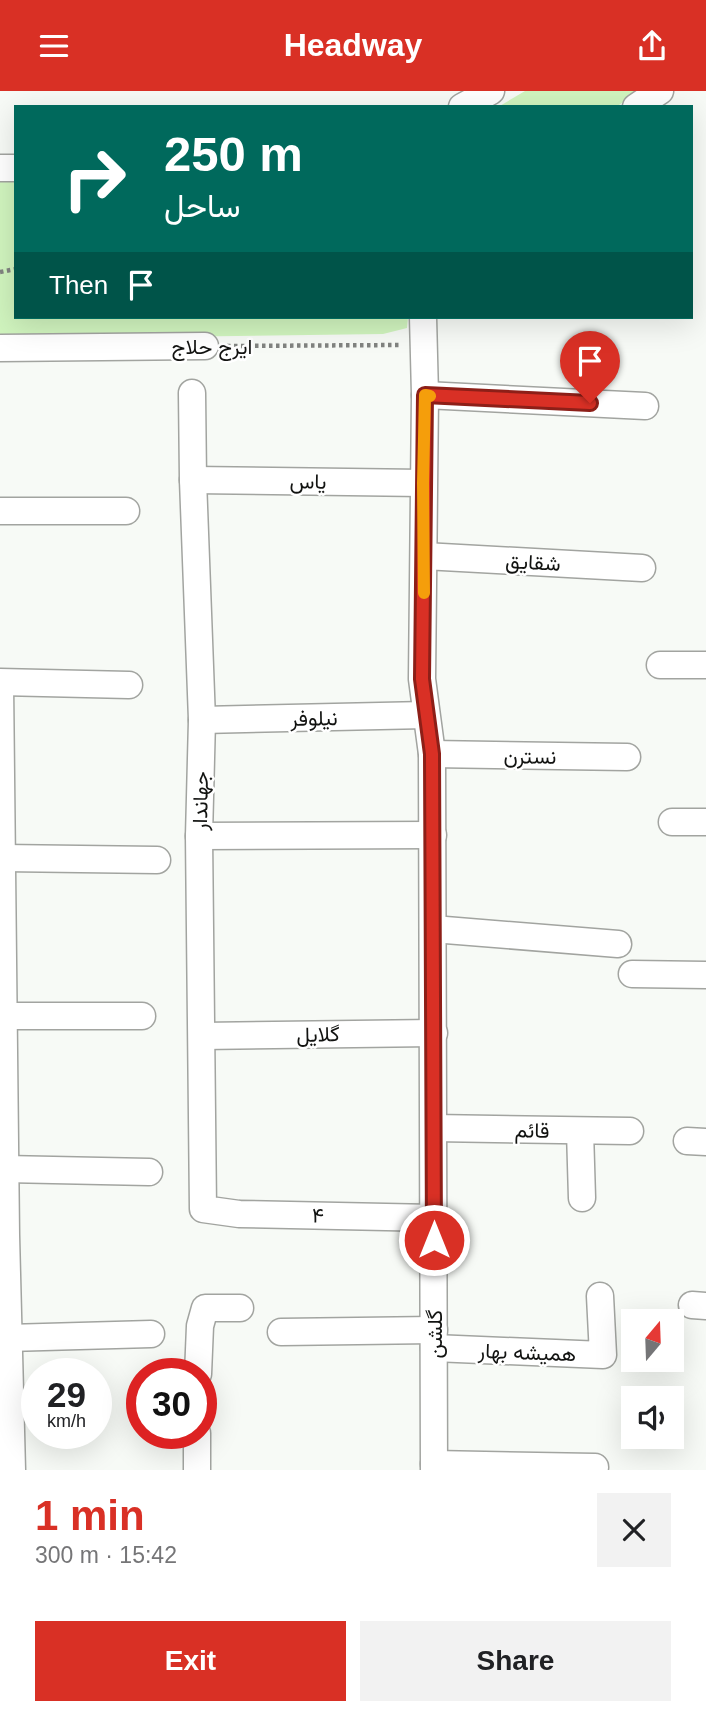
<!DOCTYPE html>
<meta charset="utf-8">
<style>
:root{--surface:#fff;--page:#f2f2f2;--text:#202124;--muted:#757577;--accent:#d93025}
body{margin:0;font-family:Arial,Vazirmatn,sans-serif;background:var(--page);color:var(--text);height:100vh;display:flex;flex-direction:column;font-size:26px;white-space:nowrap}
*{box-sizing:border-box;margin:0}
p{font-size:23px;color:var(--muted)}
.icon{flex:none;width:38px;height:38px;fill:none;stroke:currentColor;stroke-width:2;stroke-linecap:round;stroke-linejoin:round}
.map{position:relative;height:1379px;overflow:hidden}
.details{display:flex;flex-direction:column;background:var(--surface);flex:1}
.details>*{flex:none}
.guide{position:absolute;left:14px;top:14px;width:679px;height:214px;border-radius:0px;box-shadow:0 7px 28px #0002;background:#00695c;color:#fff;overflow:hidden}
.needle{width:46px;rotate:19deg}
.controls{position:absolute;left:621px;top:1218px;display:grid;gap:14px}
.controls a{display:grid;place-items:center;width:63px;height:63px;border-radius:0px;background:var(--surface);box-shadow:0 7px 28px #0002;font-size:35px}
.speed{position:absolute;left:21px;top:1267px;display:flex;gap:14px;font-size:35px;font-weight:700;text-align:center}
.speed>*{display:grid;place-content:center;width:91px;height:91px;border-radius:50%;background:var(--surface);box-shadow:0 7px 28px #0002;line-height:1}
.speed small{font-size:18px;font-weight:400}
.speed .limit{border:10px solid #d22;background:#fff;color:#111}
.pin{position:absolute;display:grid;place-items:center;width:60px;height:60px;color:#fff;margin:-72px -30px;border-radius:50% 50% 50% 0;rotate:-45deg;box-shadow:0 0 7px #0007}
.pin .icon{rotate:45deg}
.me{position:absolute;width:77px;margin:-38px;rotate:0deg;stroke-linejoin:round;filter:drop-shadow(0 0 5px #0008)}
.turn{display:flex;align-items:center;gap:24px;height:147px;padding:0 35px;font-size:32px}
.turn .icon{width:91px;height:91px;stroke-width:2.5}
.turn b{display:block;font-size:49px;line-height:60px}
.then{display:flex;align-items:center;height:66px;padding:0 35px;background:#0003;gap:14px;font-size:26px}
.round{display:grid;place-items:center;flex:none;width:74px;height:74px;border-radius:0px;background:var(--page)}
.summary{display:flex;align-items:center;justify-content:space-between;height:119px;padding:0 35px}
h1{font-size:42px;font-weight:700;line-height:52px;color:var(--accent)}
.action{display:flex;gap:14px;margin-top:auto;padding:14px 35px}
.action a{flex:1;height:80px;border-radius:0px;background:var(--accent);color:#fff;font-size:28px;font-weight:700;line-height:80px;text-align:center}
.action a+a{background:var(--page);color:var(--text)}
header{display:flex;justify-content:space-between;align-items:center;height:91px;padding:0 35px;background:var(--accent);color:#fff;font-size:32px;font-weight:700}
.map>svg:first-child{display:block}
.green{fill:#d0f4be}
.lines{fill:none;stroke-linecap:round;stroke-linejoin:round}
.minor-casing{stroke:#a2a4a0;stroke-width:29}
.path{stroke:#818380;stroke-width:4.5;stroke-dasharray:3.5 3.5;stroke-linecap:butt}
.minor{stroke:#fff;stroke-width:26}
.route-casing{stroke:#8d1f18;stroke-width:18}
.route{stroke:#d93025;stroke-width:12}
.slow{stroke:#f59e0b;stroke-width:12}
.labels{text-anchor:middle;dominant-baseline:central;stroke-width:5;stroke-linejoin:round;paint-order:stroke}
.street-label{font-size:21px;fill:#121311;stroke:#fff}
</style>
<header><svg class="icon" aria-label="menu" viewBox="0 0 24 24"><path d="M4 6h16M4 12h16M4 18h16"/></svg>Headway<svg class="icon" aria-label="share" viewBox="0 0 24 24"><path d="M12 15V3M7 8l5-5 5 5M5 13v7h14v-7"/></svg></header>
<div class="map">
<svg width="706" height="1379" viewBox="0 0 706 1379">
<rect width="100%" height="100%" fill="#f7faf6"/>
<g class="green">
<polygon points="525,0 640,0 616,16 498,16"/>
<polygon points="0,89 16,89 16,226 408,226 407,237 383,243 0,248"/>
</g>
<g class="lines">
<g class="minor-casing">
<g id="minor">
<polyline points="462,16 491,0"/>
<polyline points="636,16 660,0"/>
<polyline points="0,77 16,77"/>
<polyline points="423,226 425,304 422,588 432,663 434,1379"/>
<polyline points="0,257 205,255"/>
<polyline points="192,302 193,389 202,629 199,745 203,1118 239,1123 434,1127"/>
<polyline points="425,304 645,315"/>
<polyline points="193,389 423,392"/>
<polyline points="0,420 126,420"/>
<polyline points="424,465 642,477"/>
<polyline points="660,574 706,574"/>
<polyline points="0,591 129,594"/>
<polyline points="0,593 6,1144 12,1379"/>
<polyline points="202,629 426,624"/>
<polyline points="432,663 627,666"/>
<polyline points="672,731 706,731"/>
<polyline points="199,745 433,744"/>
<polyline points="3,767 157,769"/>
<polyline points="433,838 618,853"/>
<polyline points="632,883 706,884"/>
<polyline points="4,925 142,925"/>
<polyline points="202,945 434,942"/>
<polyline points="434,1037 630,1040"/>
<polyline points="580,1040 582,1107"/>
<polyline points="687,1050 706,1051"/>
<polyline points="5,1078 149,1081"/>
<polyline points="692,1214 706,1215"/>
<polyline points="281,1241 434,1239"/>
<polyline points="8,1247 151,1243"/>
<polyline points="434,1257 603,1264 600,1205"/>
<polyline points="198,1283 200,1235 205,1217 240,1217"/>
<polyline points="434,1373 595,1376"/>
<polyline points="197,1379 197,1342"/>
</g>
</g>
<g class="path">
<polyline points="0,181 16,178"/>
<polyline points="227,255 400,254"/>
</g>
<use href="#minor" class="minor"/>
</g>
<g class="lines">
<g class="route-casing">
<polyline id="route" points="434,1149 432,663 422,588 425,304 590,312"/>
</g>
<use href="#route" class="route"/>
<polyline class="slow" points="424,502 423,392 425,304 430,305"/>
</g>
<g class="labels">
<g class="street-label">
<text x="212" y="255">ایرج حلاج</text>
<text transform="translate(308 390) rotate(1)">یاس</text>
<text transform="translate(533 471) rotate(3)">شقایق</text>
<text transform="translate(314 627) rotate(-1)">نیلوفر</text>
<text transform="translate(530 665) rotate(1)">نسترن</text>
<text transform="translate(200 710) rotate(-89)">جهاندار</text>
<text transform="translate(318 943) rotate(-1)">گلایل</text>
<text transform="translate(532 1039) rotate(1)">قائم</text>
<text transform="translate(318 1124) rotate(1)">۴</text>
<text transform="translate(434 1243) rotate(-90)">گلشن</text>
<text transform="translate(527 1261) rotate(2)">همیشه بهار</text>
</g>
</g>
</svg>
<div class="controls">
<a><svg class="needle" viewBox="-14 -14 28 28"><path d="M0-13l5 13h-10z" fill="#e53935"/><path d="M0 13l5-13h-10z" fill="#757577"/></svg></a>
<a><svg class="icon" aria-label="sound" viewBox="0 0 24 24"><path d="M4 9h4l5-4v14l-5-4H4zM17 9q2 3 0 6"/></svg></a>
</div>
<div class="speed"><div>29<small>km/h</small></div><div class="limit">30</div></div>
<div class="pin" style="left:590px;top:312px;background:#d93025"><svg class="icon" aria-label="arrive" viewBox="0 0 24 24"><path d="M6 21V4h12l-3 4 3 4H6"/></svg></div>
<svg class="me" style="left:434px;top:1149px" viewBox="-20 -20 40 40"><circle r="17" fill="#d93025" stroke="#fff" stroke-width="3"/><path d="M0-11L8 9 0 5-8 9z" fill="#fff"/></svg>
<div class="guide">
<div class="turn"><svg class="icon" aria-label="right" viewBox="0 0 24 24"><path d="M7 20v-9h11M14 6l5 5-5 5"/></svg><div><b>250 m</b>ساحل</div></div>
<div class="then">Then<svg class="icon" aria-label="arrive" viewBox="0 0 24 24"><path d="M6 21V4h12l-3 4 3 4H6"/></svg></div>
</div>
</div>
<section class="details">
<div class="summary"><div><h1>1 min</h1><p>300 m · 15:42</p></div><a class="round"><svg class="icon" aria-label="close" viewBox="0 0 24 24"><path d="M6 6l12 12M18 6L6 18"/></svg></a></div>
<div class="action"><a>Exit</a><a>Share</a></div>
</section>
